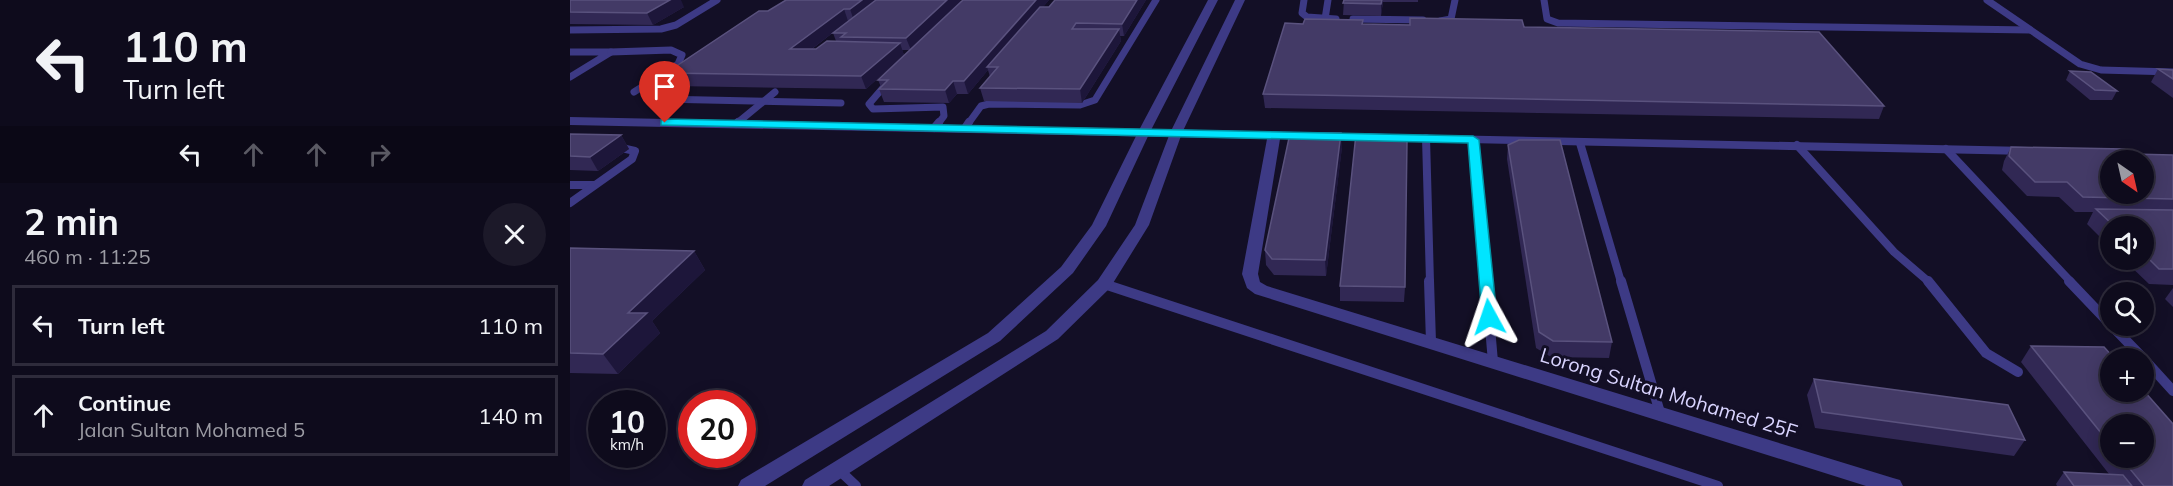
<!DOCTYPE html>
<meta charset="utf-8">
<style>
:root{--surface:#0e0b1c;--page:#1c1929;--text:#f1f3f6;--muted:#9b9ba3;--line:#2e2b3b}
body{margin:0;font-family:Mulish,sans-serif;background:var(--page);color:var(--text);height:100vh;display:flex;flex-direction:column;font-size:22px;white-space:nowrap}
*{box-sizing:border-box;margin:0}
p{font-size:20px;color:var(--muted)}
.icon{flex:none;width:33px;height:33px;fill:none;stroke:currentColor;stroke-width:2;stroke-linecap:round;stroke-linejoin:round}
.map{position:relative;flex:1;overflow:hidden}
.panel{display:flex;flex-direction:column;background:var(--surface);width:570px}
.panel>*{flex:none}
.top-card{background:#0e0b1c;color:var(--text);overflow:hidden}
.needle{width:39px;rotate:146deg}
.buttons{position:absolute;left:1530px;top:150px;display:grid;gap:12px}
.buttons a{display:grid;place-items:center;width:54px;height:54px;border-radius:50%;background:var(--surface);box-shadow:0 3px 15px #0003,0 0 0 2px var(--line);font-size:30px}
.speed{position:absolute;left:18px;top:390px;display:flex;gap:12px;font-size:30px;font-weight:700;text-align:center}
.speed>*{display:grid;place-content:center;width:78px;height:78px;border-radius:50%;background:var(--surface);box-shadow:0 3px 15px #0003,0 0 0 2px var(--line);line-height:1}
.speed small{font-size:15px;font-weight:400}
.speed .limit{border:9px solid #d22;background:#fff;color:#111}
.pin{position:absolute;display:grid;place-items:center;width:51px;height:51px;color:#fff;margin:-62px -26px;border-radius:50% 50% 50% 0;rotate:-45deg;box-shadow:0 0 6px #0007}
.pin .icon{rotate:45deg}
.me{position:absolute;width:66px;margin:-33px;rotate:355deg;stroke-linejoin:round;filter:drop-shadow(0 0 4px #0008)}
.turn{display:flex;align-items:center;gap:21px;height:126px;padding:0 24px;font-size:27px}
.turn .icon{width:78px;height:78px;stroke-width:2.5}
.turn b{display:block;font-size:42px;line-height:51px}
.lanes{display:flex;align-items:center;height:57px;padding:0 24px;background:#0003;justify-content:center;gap:30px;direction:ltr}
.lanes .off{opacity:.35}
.round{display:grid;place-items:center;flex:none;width:63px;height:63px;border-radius:32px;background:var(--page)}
.head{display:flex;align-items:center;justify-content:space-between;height:102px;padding:0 24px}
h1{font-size:36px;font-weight:700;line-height:45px}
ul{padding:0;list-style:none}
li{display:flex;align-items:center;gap:18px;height:81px;margin:0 12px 9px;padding:0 12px;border:3px solid var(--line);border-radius:0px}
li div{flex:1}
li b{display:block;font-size:22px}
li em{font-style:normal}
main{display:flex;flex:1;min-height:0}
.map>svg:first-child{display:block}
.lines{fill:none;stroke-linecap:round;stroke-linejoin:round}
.service-far2{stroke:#3d3a85;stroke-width:7}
.service-far1{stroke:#3d3a85;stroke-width:8}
.service{stroke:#3d3a85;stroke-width:10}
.minor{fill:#3d3a85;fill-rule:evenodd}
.tertiary{fill:#3d3a85;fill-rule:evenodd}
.wall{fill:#312854;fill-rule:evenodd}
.shaded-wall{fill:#1d163a}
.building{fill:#433a66;stroke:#5a527e;stroke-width:1.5;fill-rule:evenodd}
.route{fill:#00e5ff;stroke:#0095a6;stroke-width:1.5}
.labels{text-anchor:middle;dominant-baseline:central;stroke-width:6;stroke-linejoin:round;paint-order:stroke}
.near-street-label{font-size:20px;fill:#d9d4ff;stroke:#130f26}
</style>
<main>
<section class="panel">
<div class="top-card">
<div class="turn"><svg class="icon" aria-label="left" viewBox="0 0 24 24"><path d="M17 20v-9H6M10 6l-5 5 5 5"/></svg><div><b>110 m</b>Turn left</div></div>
<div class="lanes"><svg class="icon" aria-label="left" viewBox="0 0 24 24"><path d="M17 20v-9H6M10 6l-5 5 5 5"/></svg><svg class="icon off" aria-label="ahead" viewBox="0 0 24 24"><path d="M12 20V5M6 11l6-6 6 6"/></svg><svg class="icon off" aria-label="ahead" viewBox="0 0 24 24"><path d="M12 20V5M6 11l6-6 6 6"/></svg><svg class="icon off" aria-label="right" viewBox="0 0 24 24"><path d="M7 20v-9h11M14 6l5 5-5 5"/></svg></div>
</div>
<div class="head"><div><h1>2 min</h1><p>460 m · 11:25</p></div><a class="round"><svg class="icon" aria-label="close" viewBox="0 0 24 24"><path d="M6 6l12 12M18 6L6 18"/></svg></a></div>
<ul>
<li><svg class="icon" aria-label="left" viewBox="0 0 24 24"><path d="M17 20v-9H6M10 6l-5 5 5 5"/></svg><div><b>Turn left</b></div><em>110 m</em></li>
<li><svg class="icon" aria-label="ahead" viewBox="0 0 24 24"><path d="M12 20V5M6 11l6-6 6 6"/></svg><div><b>Continue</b><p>Jalan Sultan Mohamed 5</p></div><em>140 m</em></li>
</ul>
</section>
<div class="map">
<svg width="1603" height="486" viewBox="0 0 1603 486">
<rect width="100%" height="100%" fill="#130f26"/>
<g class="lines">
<g class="service-far2">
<polyline points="734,0 732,13 737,17 766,19"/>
<polyline points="974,0 977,19 988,23 1460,30"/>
<polyline points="1417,0 1510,64 1531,70 1603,72"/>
<polyline points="755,19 758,0"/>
<polyline points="783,19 853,20"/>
<polyline points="870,21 881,19 885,0"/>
<polyline points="0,30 91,29 106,25 147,0"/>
<polyline points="0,52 41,52 0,77"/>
<polyline points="41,52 101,50 112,55 108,64 64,92"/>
<polyline points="318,82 299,104 303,109 373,107 374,116 368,124"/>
<polyline points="90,99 271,103"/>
<polyline points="166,124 205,92"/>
<polyline points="398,124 411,106 419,104 510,105 525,100 586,0"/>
</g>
<g class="service-far1">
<polyline points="166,124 168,122"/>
<polyline points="364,128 369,122"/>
<polyline points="395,128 399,122"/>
<polyline points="856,138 860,282"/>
<polyline points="903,140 916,282"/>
<polyline points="1010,143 1051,282"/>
<polyline points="1227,145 1324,252 1359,282"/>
<polyline points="1376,149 1501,282"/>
<polyline points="0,185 24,185"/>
<polyline points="0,203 62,159 65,151 47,147"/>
</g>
<g class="service">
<polyline points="859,281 861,342"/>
<polyline points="916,281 923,362"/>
<polyline points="1051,281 1091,416"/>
<polyline points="1358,281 1416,353 1448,372"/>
<polyline points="1499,281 1540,324"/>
<polyline points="534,284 1148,486"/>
<polyline points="1542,326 1573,358"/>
<polyline points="1574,359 1603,391"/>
<polyline points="268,469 286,486"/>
</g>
<polygon class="minor" points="0,117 1458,147 1464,151 1458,155 710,139 688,274 690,282 697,286 1323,478 1330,480 1333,486 1296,486 685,294 677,288 672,274 697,139 0,125"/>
<g class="tertiary">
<polygon points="638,0 648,0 580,132 536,226 503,273 430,341 195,486 168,486 171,480 418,333 491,267 522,225 568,132"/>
<polygon points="665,0 675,0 612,133 579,225 540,288 488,339 259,486 232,486 235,480 476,331 528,280 565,225 600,133"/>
</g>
</g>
<g class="wall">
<polygon points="0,0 114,7 83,25 0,24"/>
<path d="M390,0L391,2L357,34L393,0H479L473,7H479L576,0L554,36H550L551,41L512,103L414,101L410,88L420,77L418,70L398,94H387L379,103L314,102L309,89L311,87L308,80L340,50H332L334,55L296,89L103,86L96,73L198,11ZM278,21L263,33L266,41L246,49H242Z"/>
<polygon points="774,0 848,0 848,2 813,2 811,16 773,15"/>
<polygon points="793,25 954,27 1314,106 1309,119 695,108 693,94"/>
<polygon points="1588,69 1603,70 1603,98 1581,82"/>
<polygon points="1500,71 1547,91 1542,100 1520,100 1496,80"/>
<polygon points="0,134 51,135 59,149 28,171 0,170"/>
<polygon points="938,145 1042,342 1039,358 981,357 966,348 937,159"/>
<polygon points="772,147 756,276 704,275 696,265 695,250"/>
<polygon points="1441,147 1561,154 1603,155 1603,285 1579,284 1554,260 1574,260 1574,226 1540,226 1540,247 1517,224 1523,212 1505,212 1489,197 1457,196 1432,170 1434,161"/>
<polygon points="0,248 124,251 135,270 82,321 90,333 48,374 0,373"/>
<polygon points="770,286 835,287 834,302 770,301"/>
<polygon points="1603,288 1603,307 1595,299"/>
<path d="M1461,346L1603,486H1487L1486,484L1494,472L1539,474L1451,362ZM1540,424L1574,458H1540Z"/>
<polygon points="1244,379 1455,440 1444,456 1245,428 1237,395"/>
</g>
<g class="shaded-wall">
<polygon points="96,0 111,0 114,7 83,25 77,13"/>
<polygon points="292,0 311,0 284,21 280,9"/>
<polygon points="377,0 393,0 390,0 391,2 341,50 336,38"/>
<polygon points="466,0 479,0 421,67 417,67 418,70 398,94 394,81"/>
<polygon points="567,0 576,0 554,36 552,24"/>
<polygon points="812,0 813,0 811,16 811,4"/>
<polygon points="274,9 278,21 226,61 220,49"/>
<polygon points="549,29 551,41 512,103 510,89"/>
<polygon points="330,43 334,55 296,89 291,76"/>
<polygon points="383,81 387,94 379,103 375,90"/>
<polygon points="771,133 772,147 756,276 755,260"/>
<polygon points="51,135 59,149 28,171 20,157"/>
<polygon points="124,251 135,270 82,321 90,333 48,374 33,354 58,313"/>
</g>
<g class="building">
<polygon points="0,0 100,0 77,13 0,12"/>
<polygon points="216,0 292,0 280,9 274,9 220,49 246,49 257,41 330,43 291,76 96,73 189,11 198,11"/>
<polygon points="306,0 377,0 336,38 271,37 276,33 263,33"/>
<polygon points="393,0 466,0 394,81 383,81 375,90 309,89 318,80 308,80"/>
<polygon points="485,0 567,0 552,24 506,23 502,29 549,29 510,89 410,88 428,67 417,67 470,7 479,7"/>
<polygon points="774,0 812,0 811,4 773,3"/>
<polygon points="840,18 952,20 954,27 1249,32 1314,106 693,94 715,23 733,24 735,19 793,20 792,24 840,25"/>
<polygon points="1588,69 1603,70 1603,79"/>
<polygon points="1500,71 1521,72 1547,91 1525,90"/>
<polygon points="732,133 771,133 755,260 702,259 695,250 719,138"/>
<polygon points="0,134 51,135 20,157 0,156"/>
<polygon points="786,134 826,135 837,141 835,287 770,286"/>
<polygon points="949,140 990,140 1042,342 983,341 969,332 938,145"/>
<path d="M1441,147L1555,149L1561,154L1603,155V199L1513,197L1497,182H1465L1439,156ZM1540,160H1574V194H1540Z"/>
<polygon points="1526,209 1603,210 1603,269 1589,269 1574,254 1574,226 1544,226"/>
<polygon points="0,248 124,251 58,313 77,313 33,354 0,353"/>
<polygon points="1461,346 1534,347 1544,358 1540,358 1540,392 1574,391 1603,424 1603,486 1574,486 1551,458 1574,458 1574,424 1540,424 1540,444"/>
<polygon points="1244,379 1438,405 1455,440 1252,412"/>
<polygon points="1494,472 1553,475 1562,486 1504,486"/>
</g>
<polygon class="route" points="95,119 903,136 909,140 927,317 919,322 912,317 898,143 91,125 91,120"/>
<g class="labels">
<g class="near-street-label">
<text transform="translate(1099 393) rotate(17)">Lorong Sultan Mohamed 25F</text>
</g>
</g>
</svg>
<div class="buttons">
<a><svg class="needle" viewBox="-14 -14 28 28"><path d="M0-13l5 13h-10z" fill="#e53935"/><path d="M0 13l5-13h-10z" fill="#9b9ba3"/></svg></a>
<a><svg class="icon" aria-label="sound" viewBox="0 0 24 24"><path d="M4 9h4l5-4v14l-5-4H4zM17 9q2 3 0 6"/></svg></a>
<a><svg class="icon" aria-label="search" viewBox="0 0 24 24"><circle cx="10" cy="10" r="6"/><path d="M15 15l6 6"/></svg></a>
<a>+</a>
<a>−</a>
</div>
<div class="speed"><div>10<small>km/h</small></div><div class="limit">20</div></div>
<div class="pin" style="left:95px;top:123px;background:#d93025"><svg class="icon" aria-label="arrive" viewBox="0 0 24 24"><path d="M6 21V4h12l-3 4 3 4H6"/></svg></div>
<svg class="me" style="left:919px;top:317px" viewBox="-20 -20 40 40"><path d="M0-17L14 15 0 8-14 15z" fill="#00e5ff" stroke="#fff" stroke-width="4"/></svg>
</div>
</main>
